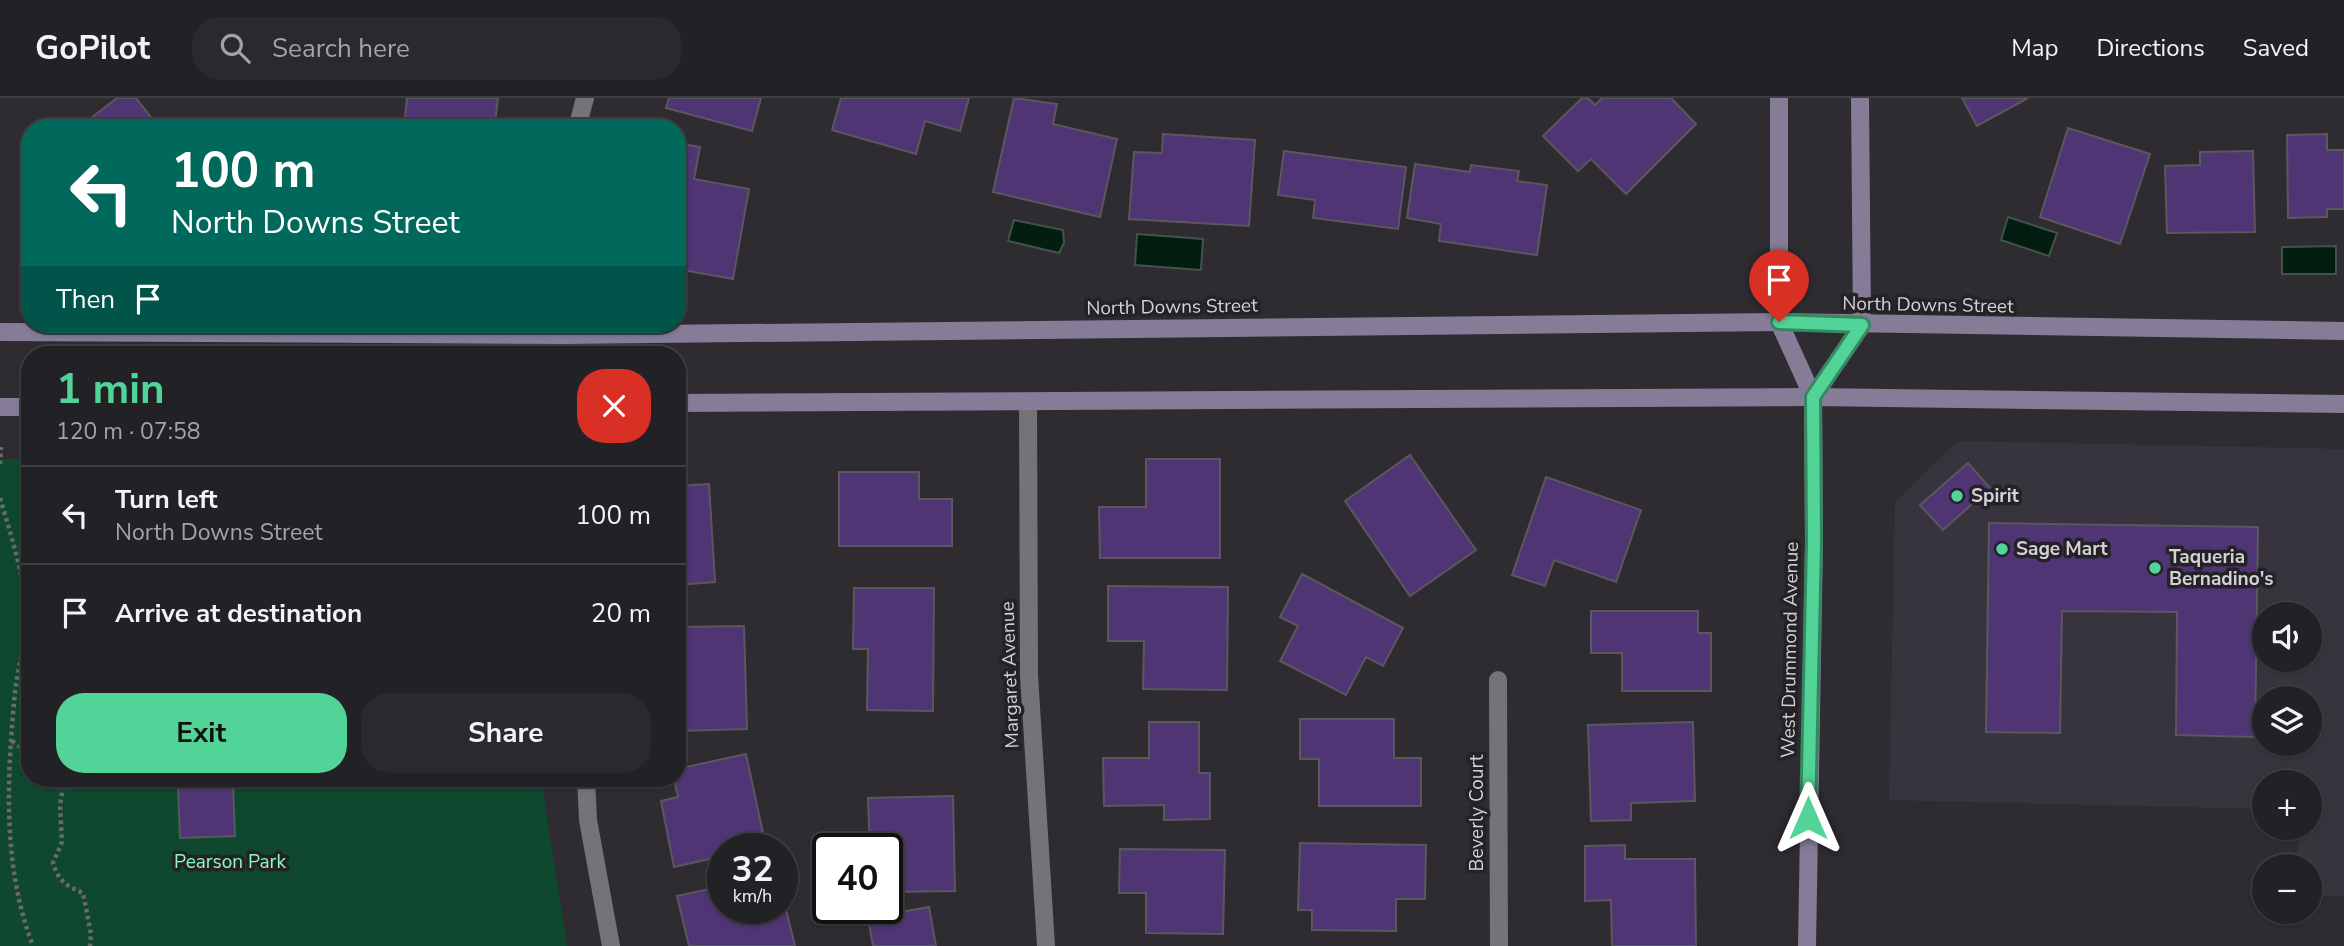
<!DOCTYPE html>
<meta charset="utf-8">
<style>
:root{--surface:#222125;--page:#2a292d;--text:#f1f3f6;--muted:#a2a3a7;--line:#3f3e42;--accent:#52d397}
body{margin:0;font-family:"Nunito Sans",sans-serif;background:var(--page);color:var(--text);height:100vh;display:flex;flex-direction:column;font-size:26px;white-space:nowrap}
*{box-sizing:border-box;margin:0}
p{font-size:23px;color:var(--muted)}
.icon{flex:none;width:38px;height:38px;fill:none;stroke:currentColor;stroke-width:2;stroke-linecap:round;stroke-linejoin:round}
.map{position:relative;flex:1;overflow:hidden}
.sheet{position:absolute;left:21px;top:248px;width:665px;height:441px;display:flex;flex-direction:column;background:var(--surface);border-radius:28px;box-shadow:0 2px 5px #0004,0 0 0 2px var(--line)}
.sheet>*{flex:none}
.top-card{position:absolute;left:21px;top:21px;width:665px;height:214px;border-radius:28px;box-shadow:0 2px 5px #0004,0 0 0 2px var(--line);background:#00695c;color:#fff;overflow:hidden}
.buttons{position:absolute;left:2252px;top:504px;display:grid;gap:14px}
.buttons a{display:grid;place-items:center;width:70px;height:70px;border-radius:50%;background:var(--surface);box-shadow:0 2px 5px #0004,0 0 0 2px var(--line);font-size:35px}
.speed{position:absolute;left:707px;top:735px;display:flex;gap:14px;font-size:35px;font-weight:700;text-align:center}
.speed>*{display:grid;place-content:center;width:91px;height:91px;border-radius:50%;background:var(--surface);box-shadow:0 2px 5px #0004,0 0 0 2px var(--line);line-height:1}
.speed small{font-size:18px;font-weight:400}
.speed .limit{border:4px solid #111;border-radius:10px;background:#fff;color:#111}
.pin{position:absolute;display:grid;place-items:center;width:60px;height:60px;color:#fff;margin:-72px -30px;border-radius:50% 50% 50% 0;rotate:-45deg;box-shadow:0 0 7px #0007}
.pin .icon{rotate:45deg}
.me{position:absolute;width:77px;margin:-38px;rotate:0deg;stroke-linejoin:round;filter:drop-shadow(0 0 5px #0008)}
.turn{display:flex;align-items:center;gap:24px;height:147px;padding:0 35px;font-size:32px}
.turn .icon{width:91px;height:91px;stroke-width:2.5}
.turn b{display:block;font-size:49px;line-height:60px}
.then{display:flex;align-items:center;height:66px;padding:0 35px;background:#0003;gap:14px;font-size:26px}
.round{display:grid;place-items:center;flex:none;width:74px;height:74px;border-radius:28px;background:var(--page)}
.head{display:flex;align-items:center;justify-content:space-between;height:119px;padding:0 35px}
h1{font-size:42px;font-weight:700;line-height:52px;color:var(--accent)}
.button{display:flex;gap:14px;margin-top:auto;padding:14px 35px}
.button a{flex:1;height:80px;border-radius:28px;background:var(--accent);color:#111;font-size:28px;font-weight:700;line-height:80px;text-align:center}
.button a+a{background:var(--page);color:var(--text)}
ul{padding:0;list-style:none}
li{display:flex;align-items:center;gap:21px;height:98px;padding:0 35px;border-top:2px solid var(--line)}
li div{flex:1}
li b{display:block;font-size:26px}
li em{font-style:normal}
header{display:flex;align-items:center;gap:42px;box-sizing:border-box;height:98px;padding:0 35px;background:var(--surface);border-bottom:2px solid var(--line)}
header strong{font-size:33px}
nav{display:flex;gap:38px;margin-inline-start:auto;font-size:24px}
.search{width:490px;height:63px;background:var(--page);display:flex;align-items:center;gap:18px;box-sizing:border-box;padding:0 24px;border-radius:28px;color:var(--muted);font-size:26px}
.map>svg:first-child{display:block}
.built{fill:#37343e;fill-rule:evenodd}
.green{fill:#0e492f}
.water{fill:#031d10;stroke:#41534b;stroke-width:2}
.building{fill:#4f3574;stroke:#5a585d;stroke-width:2}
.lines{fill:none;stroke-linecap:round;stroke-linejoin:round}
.path{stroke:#6b696e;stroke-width:4.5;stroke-dasharray:3.5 3.5;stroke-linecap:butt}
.street{stroke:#747378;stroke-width:18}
.secondary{stroke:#857c97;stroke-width:18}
.route-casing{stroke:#358962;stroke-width:18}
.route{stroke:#52d397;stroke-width:12}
.poi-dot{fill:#52d397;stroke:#242227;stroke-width:2.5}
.labels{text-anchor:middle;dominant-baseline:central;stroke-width:7;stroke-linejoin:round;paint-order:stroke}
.street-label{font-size:19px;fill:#d2d1d4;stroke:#242227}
.poi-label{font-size:19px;font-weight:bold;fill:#d2d1d4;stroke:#242227;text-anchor:start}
.park-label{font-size:19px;fill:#86fbc0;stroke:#242227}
</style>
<header>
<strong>GoPilot</strong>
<div class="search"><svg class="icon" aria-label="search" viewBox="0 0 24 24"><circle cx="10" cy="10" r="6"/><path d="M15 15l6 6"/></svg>Search here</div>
<nav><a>Map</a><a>Directions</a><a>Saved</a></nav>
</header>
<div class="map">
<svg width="2344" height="848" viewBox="0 0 2344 848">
<rect width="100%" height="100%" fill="#2e2c31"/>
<path class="built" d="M1958,343L2344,351V798H2310V768H2296L2300,730H2310V684H2264V711L1889,702L1895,404ZM2264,516H2310V562H2264ZM2264,600H2310V646H2264Z"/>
<polygon class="green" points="0,361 30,361 30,681 541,681 567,848 0,848"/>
<g class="water">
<polygon points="2008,119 2057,135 2049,158 2001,142"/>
<polygon points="1014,122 1063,132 1064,145 1059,155 1008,143"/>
<polygon points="1137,136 1203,141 1201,172 1135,167"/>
<polygon points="2336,148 2336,176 2282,176 2282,149"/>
</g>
<g class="building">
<polygon points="117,0 136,0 159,30 78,30"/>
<polygon points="407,0 498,0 495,25 473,22 472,30 404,30"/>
<polygon points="669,0 761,0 752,33 666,10"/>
<polygon points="841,0 969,0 960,33 925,23 916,56 832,32"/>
<polygon points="1014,0 1057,6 1053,26 1117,41 1100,119 993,94"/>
<polygon points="1582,0 1588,0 1595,7 1602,0 1671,0 1696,26 1626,96 1591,61 1578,73 1543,38"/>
<polygon points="1962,0 2028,0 1977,28"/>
<polygon points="2068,30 2150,56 2120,146 2040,119"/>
<polygon points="1163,36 1255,42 1249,128 1129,121 1134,54 1162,55"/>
<polygon points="2327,36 2327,52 2344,52 2344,111 2327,111 2327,119 2288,120 2287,37"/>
<polygon points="677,45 700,49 694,81 749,91 733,181 677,171"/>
<polygon points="1284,53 1406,69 1398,131 1313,120 1315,102 1278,97"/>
<polygon points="2253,53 2255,134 2167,135 2165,68 2200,67 2200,54"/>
<polygon points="1415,66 1470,74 1471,67 1519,73 1517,83 1547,87 1537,157 1439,143 1441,126 1407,120"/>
<polygon points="1410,357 1476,452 1410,498 1345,403"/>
<polygon points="1146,361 1220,361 1220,460 1100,460 1099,409 1146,409"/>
<polygon points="1968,365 1990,390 1943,432 1920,407"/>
<polygon points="839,374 919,374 919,401 952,401 952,448 839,448"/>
<polygon points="1546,379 1641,412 1616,484 1554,462 1545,488 1512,477"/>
<polygon points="709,386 715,484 677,487 677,388"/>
<polygon points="1989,425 2258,429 2255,639 2176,637 2177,514 2062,513 2060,635 1986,634"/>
<polygon points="1302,476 1403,530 1383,568 1366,559 1346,597 1280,563 1298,528 1280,519"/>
<polygon points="1108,488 1228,489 1227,592 1143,591 1144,543 1108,543"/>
<polygon points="854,490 934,490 933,613 867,612 868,551 853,551"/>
<polygon points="1591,513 1698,513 1698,535 1711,535 1711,593 1622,593 1622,555 1591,555"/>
<polygon points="744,528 747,631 677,633 677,529"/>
<polygon points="1300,621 1394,621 1394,660 1421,660 1421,708 1319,708 1319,661 1300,661"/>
<polygon points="1149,624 1199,624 1199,675 1210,675 1210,721 1164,722 1164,707 1104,708 1103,660 1149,660"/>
<polygon points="1693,624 1695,703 1631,705 1631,722 1591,723 1588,627"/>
<polygon points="746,656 766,749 723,751 723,758 674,769 661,703 678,699 674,681 677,681 677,671"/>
<polygon points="233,687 235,738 180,740 178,689"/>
<polygon points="953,698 955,793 887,794 887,751 870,751 868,700"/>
<polygon points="1300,745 1426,747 1425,801 1396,801 1396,833 1312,832 1312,812 1298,812"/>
<polygon points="1625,747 1625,761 1695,761 1696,848 1612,848 1611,802 1585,803 1585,748"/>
<polygon points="1120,751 1225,752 1223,836 1146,835 1146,795 1119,795"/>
<polygon points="723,788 723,810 782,810 783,799 795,848 689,848 677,798"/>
<polygon points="929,809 936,848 873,848 868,820"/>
</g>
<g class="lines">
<g class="path">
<polyline points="0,366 1,349"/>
<path d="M0,400C11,438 24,475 26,515C27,540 18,568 15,594C7,679 2,767 33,848"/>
<polyline points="12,643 30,656"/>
<path d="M65,681L60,706L62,744L53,765C58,782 66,788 83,795L91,836L90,848"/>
</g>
<g class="street">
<polyline points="577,30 585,0"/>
<polyline points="565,226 565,257"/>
<polyline points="1028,305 1029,577 1046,848"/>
<polyline points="1498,582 1499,848"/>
<polyline points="586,681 588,722 611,848"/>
</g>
<g class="secondary">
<polyline points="1779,0 1779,224 1813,299 1814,444 1807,848"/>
<polyline points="0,234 565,237 1779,224 2344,233"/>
<polyline points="1813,299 1862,227 1860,0"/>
<polyline points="677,305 1813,299 2344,306"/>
<polyline points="0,309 30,309"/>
</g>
</g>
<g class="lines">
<g class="route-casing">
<polyline id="route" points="1779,224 1862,227 1813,299 1814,444 1808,720"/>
</g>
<use href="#route" class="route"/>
</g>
<g class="poi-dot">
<circle cx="1957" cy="398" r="7"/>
<circle cx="2002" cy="451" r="7"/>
<circle cx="2155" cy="470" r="7"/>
</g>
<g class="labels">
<g class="street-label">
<text transform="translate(1928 207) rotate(1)">North Downs Street</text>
<text transform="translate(1172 209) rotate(-1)">North Downs Street</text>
<text transform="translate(1790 552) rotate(-89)">West Drummond Avenue</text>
<text transform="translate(1010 577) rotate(-92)">Margaret Avenue</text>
<text transform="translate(1477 715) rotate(-90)">Beverly Court</text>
</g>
<g class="poi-label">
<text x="1971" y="398">Spirit</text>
<text x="2016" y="451">Sage Mart</text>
<text x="2169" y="459">Taqueria<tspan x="2169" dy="22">Bernadino's</tspan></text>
</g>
<g class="park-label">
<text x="230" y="764">Pearson Park</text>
</g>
</g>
</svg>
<div class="buttons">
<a><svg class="icon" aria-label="sound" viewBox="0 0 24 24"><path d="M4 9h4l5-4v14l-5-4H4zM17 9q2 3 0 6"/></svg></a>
<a><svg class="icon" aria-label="layers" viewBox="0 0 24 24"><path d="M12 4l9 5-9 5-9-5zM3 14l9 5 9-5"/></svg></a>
<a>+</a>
<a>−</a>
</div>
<div class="speed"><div>32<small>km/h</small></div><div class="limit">40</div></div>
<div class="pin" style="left:1779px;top:224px;background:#d93025"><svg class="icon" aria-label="arrive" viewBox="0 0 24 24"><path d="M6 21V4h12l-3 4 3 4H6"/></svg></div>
<svg class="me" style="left:1808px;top:720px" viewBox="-20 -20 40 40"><path d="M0-17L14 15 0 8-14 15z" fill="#52d397" stroke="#fff" stroke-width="4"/></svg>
<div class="top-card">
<div class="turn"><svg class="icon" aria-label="left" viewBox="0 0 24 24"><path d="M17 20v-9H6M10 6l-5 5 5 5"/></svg><div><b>100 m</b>North Downs Street</div></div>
<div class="then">Then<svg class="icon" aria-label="arrive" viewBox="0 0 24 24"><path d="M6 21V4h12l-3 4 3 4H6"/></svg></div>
</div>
<section class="sheet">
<div class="head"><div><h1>1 min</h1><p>120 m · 07:58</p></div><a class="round" style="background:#d93025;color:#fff"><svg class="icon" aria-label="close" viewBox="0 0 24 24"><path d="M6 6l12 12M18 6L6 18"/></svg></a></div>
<ul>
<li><svg class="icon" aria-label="left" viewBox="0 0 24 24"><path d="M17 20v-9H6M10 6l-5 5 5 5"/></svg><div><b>Turn left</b><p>North Downs Street</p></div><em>100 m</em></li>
<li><svg class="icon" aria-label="arrive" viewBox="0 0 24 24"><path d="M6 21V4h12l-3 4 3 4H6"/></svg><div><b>Arrive at destination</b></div><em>20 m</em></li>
</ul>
<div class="button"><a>Exit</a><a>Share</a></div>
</section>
</div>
